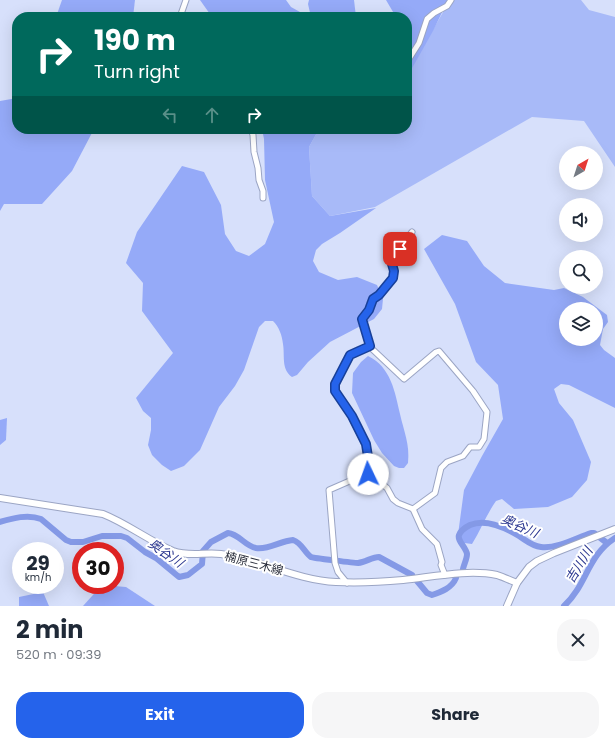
<!DOCTYPE html>
<meta charset="utf-8">
<style>
:root{--surface:#fff;--page:#f6f6f7;--text:#1f2937;--muted:#747a83;--accent:#2563eb}
body{margin:0;font-family:Poppins,"Noto Sans JP",sans-serif;background:var(--page);color:var(--text);height:100vh;display:flex;flex-direction:column;font-size:15px;white-space:nowrap}
*{box-sizing:border-box;margin:0}
p{font-size:13px;color:var(--muted)}
.icon{flex:none;width:22px;height:22px;fill:none;stroke:currentColor;stroke-width:2;stroke-linecap:round;stroke-linejoin:round}
.map{position:relative;height:606px;overflow:hidden}
.drawer{display:flex;flex-direction:column;background:var(--surface);flex:1}
.drawer>*{flex:none}
.guide{position:absolute;left:12px;top:12px;width:400px;height:122px;border-radius:16px;box-shadow:0 4px 16px #0002;background:#00695c;color:#fff;overflow:hidden}
.needle{width:26px;rotate:39deg}
.fabs{position:absolute;left:559px;top:146px;display:grid;gap:8px}
.fabs a{display:grid;place-items:center;width:44px;height:44px;border-radius:50%;background:var(--surface);box-shadow:0 4px 16px #0002;font-size:20px}
.speed{position:absolute;left:12px;top:542px;display:flex;gap:8px;font-size:20px;font-weight:700;text-align:center}
.speed>*{display:grid;place-content:center;width:52px;height:52px;border-radius:50%;background:var(--surface);box-shadow:0 4px 16px #0002;line-height:1}
.speed small{font-size:10px;font-weight:400}
.speed .limit{border:6px solid #d22;background:#fff;color:#111}
.pin{position:absolute;display:grid;place-items:center;width:34px;height:34px;color:#fff;margin:-17px;border-radius:8px;box-shadow:0 2px 6px #0006}
.me{position:absolute;width:44px;margin:-22px;rotate:357deg;stroke-linejoin:round;filter:drop-shadow(0 0 3px #0008)}
.turn{display:flex;align-items:center;gap:14px;height:84px;padding:0 16px;font-size:18px}
.turn .icon{width:52px;height:52px;stroke-width:2.5}
.turn b{display:block;font-size:28px;line-height:34px}
.lanes{display:flex;align-items:center;height:38px;padding:0 16px;background:#0003;justify-content:center;gap:20px;direction:ltr}
.lanes .off{opacity:.35}
.round{display:grid;place-items:center;flex:none;width:42px;height:42px;border-radius:16px;background:var(--page)}
.head{display:flex;align-items:center;justify-content:space-between;height:68px;padding:0 16px}
h1{font-size:24px;font-weight:700;line-height:30px}
.button{display:flex;gap:8px;margin-top:auto;padding:8px 16px}
.button a{flex:1;height:46px;border-radius:16px;background:var(--accent);color:#fff;font-size:16px;font-weight:700;line-height:46px;text-align:center}
.button a+a{background:var(--page);color:var(--text)}
.map>svg:first-child{display:block}
.green{fill:#a8baf8}
.forest{fill:#95aaf8;fill-rule:evenodd}
.lines{fill:none;stroke-linecap:round;stroke-linejoin:round}
.river{stroke:#8499e6;stroke-width:6}
.minor-casing{stroke:#9ba5c4;stroke-width:7}
.major-casing{stroke:#9ba5c4;stroke-width:8}
.minor{stroke:#fff;stroke-width:5}
.major{stroke:#fff;stroke-width:6}
.route-casing{stroke:#184099;stroke-width:10}
.route{stroke:#2563eb;stroke-width:7}
.labels{text-anchor:middle;dominant-baseline:central;stroke-width:4;stroke-linejoin:round;paint-order:stroke}
.street-label{font-size:12px;fill:#2d313e;stroke:#fff}
.water-label{font-size:13px;font-style:italic;fill:#2b3790;stroke:#fff}
</style>
<div class="map">
<svg width="615" height="606" viewBox="0 0 615 606">
<rect width="100%" height="100%" fill="#d7e0fb"/>
<polygon class="green" points="450,0 581,0 589,10 615,17 615,167 584,121 532,117 375,207 330,216 312,196 309,147 319,129 407,129 407,75"/>
<g class="forest">
<polygon points="62,0 135,0 133,17 56,17"/>
<polygon points="200,0 286,0 291,7 309,17 212,17"/>
<polygon points="309,0 354,0 356,17 311,17 308,4"/>
<polygon points="386,0 448,0 433,31 411,70 410,42 407,37 407,17 396,17"/>
<polygon points="17,98 17,129 94,129 72,171 42,204 4,204 0,211 0,101"/>
<path d="M262,129H319L309,147L312,196L330,216L376,208L340,233L322,244L316,250L313,261L319,272L338,280L357,277L377,285L383,299L382,309L374,319L330,342L308,362L297,375L292,377C281,369 285,356 283,344C282,335 279,327 273,321H265L259,327L244,370L235,386L219,407L200,450L184,466L171,471L162,465L152,455L148,445L151,430V418L143,411L136,398L173,353L142,311L143,283L126,263L137,232L182,166L204,172L221,205L225,234L236,251L249,256L265,244L274,222L265,180L264,139Z"/>
<path d="M442,235L467,241L484,266L505,283L554,290L564,288L583,297L607,315L608,322L603,329L600,345L604,350L615,358V408L569,385L561,384L554,389L559,403L573,420L591,462L587,480L572,497L548,507L514,509L502,499L496,501C486,515 481,530 472,544L457,542L464,490L482,456L503,419L498,385L476,362L455,304L424,249ZM566,309H596V339H566Z"/>
<path d="M368,356C391,367 395,392 400,414C404,432 410,444 408,463L404,468H399L394,466L382,453L374,440L352,393L353,373L361,362Z"/>
<polygon points="7,418 6,440 0,445 0,420"/>
<polygon points="102,585 126,587 155,606 83,606"/>
<polygon points="43,592 49,606 19,606 19,597"/>
</g>
<g class="lines">
<g class="river">
<path d="M0,522C13,518 28,514 41,519L66,540L71,542H83L102,536H121L127,538L145,552L156,558L179,577L188,575L202,564L203,551L211,542L228,533C239,534 245,546 256,548C269,550 280,541 293,540C302,543 304,552 311,557C313,558 355,563 358,563C366,562 372,557 379,557L412,575"/>
<path d="M463,569C464,564 467,559 467,554C466,547 457,541 459,535C461,530 466,527 470,525C486,518 506,528 519,536C527,541 532,546 541,547C557,549 576,538 591,533H594L607,543"/>
<path d="M417,581L427,593L432,595C441,592 452,588 456,578"/>
<path d="M564,606C587,585 587,556 615,538"/>
</g>
<g class="minor-casing">
<g id="minor">
<polyline points="180,17 186,0"/>
<polyline points="407,62 419,43 427,19 434,13 447,6 451,0"/>
<polyline points="251,129 253,135 254,152 258,168 259,180 263,191 263,198"/>
<polyline points="412,232 399,249 392,264 394,271 393,278 379,295 373,299 369,310 362,319 370,347 404,379 436,352 439,351 473,391 487,412 484,439 479,447 470,447 463,456 447,462 441,468 435,493 413,509"/>
<polyline points="368,473 368,457 365,444 352,417 335,391 335,384 350,355 370,346"/>
<polyline points="368,473 387,488 393,499 398,503 413,509 422,529 437,544 442,562 441,565 445,575"/>
<polyline points="347,583 338,572 335,563 329,490 368,473"/>
</g>
</g>
<g class="major-casing">
<g id="major">
<path d="M0,498L103,514C128,524 149,541 173,551C189,557 205,552 221,554C260,560 297,580 336,582C358,583 381,582 403,580C432,577 468,569 497,575C503,577 510,580 517,583"/>
<polyline points="507,606 517,583 529,567 537,561 554,553 615,529"/>
</g>
</g>
<use href="#minor" class="minor"/>
<use href="#major" class="major"/>
</g>
<g class="lines">
<g class="route-casing">
<polyline id="route" points="368,474 368,457 366,444 352,416 335,391 335,384 350,355 370,346 362,319 369,310 373,299 379,295 393,278 394,271 392,264 400,249"/>
</g>
<use href="#route" class="route"/>
</g>
<g class="labels">
<g class="street-label">
<text transform="translate(254 563) rotate(15)">楠原三木線</text>
</g>
<g class="water-label">
<text transform="translate(520 526) rotate(24)">奥谷川</text>
<text transform="translate(166 553) rotate(35)">奥谷川</text>
<text transform="translate(579 565) rotate(-59)">吉川川</text>
</g>
</g>
</svg>
<div class="fabs">
<a><svg class="needle" viewBox="-14 -14 28 28"><path d="M0-13l5 13h-10z" fill="#e53935"/><path d="M0 13l5-13h-10z" fill="#747a83"/></svg></a>
<a><svg class="icon" aria-label="sound" viewBox="0 0 24 24"><path d="M4 9h4l5-4v14l-5-4H4zM17 9q2 3 0 6"/></svg></a>
<a><svg class="icon" aria-label="search" viewBox="0 0 24 24"><circle cx="10" cy="10" r="6"/><path d="M15 15l6 6"/></svg></a>
<a><svg class="icon" aria-label="layers" viewBox="0 0 24 24"><path d="M12 4l9 5-9 5-9-5zM3 14l9 5 9-5"/></svg></a>
</div>
<div class="speed"><div>29<small>km/h</small></div><div class="limit">30</div></div>
<div class="pin" style="left:400px;top:249px;background:#d93025"><svg class="icon" aria-label="arrive" viewBox="0 0 24 24"><path d="M6 21V4h12l-3 4 3 4H6"/></svg></div>
<svg class="me" style="left:368px;top:474px" viewBox="-20 -20 40 40"><circle r="19" fill="#fff"/><path d="M0-13L10 11 0 6-10 11z" fill="#2563eb"/></svg>
<div class="guide">
<div class="turn"><svg class="icon" aria-label="right" viewBox="0 0 24 24"><path d="M7 20v-9h11M14 6l5 5-5 5"/></svg><div><b>190 m</b>Turn right</div></div>
<div class="lanes"><svg class="icon off" aria-label="left" viewBox="0 0 24 24"><path d="M17 20v-9H6M10 6l-5 5 5 5"/></svg><svg class="icon off" aria-label="ahead" viewBox="0 0 24 24"><path d="M12 20V5M6 11l6-6 6 6"/></svg><svg class="icon" aria-label="right" viewBox="0 0 24 24"><path d="M7 20v-9h11M14 6l5 5-5 5"/></svg></div>
</div>
</div>
<section class="drawer">
<div class="head"><div><h1>2 min</h1><p>520 m · 09:39</p></div><a class="round"><svg class="icon" aria-label="close" viewBox="0 0 24 24"><path d="M6 6l12 12M18 6L6 18"/></svg></a></div>
<div class="button"><a>Exit</a><a>Share</a></div>
</section>
